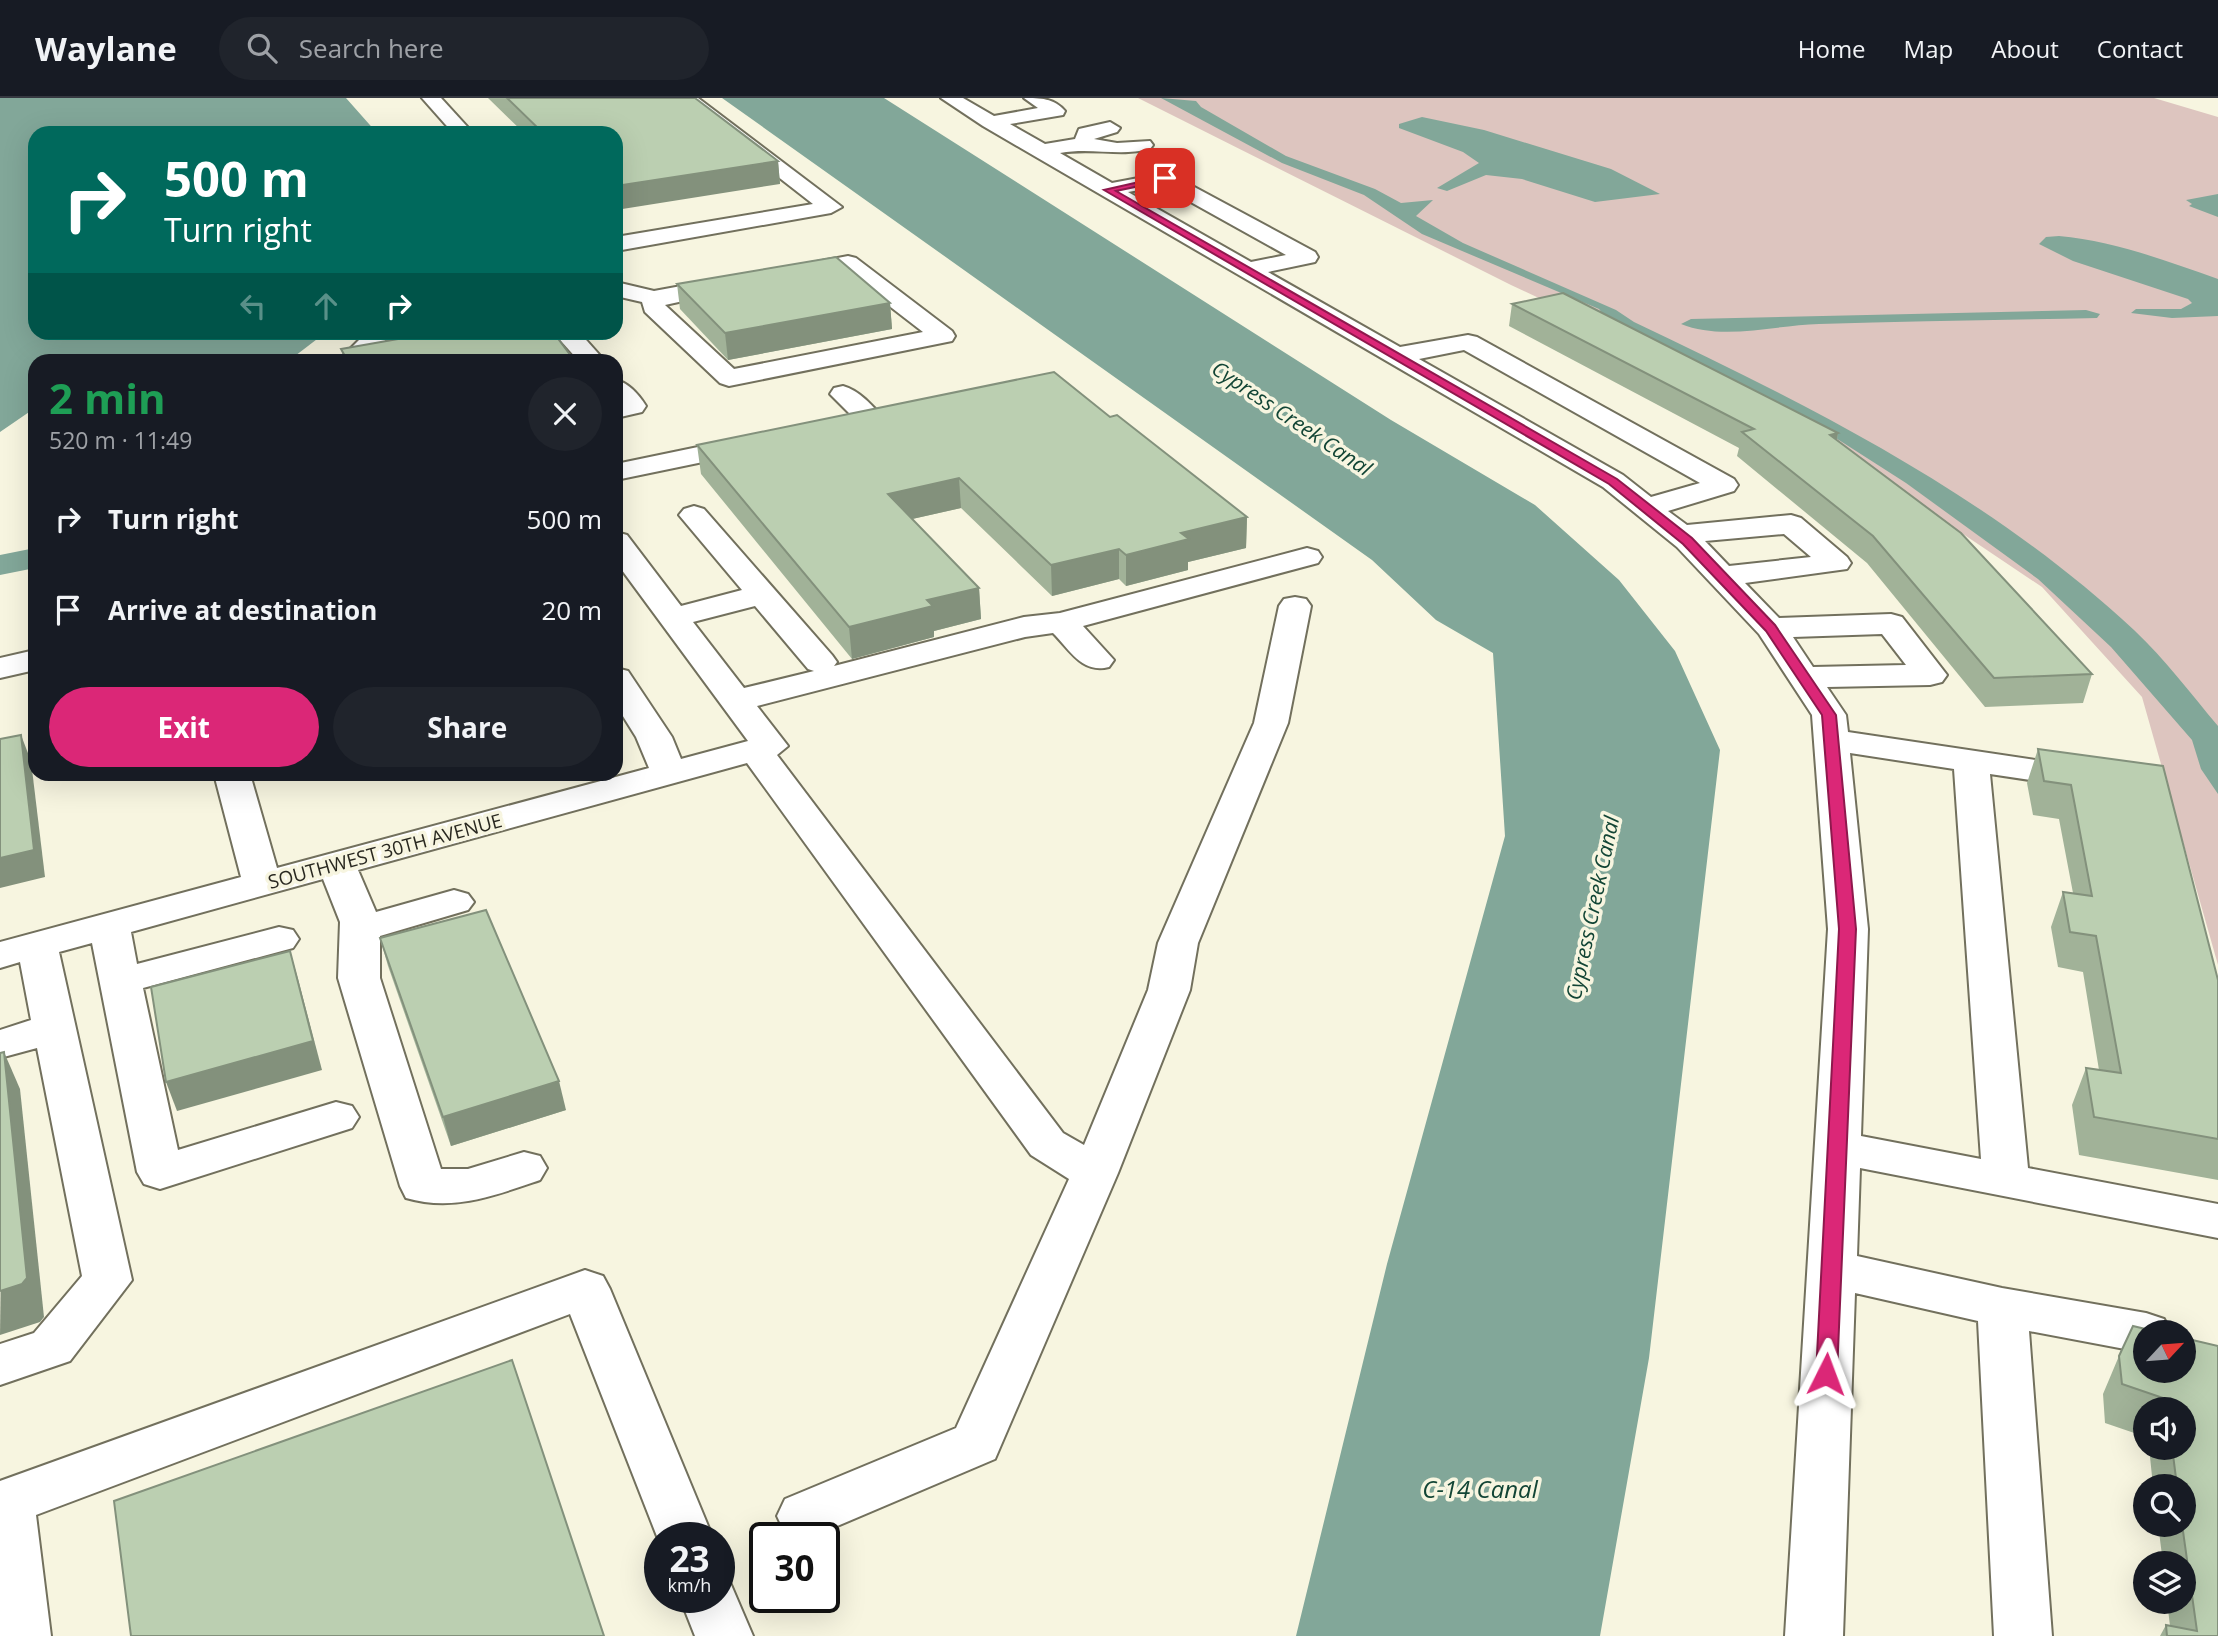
<!DOCTYPE html>
<meta charset="utf-8">
<style>
:root{--surface:#171b24;--page:#20242c;--text:#f1f3f6;--muted:#9ea1a6;--line:#363941;--accent:#db2777}
body{margin:0;font-family:"Open Sans",sans-serif;background:var(--page);color:var(--text);height:100vh;display:flex;flex-direction:column;font-size:26px;white-space:nowrap}
*{box-sizing:border-box;margin:0}
p{font-size:23px;color:var(--muted)}
.icon{flex:none;width:38px;height:38px;fill:none;stroke:currentColor;stroke-width:2;stroke-linecap:round;stroke-linejoin:round}
.map{position:relative;flex:1;overflow:hidden}
.details{position:absolute;left:28px;top:256px;width:595px;height:427px;display:flex;flex-direction:column;background:var(--surface);border-radius:21px;box-shadow:0 7px 28px #0002}
.details>*{flex:none}
.top-card{position:absolute;left:28px;top:28px;width:595px;height:214px;border-radius:21px;box-shadow:0 7px 28px #0002;background:#00695c;color:#fff;overflow:hidden}
.needle{width:46px;rotate:64deg}
.fabs{position:absolute;left:2133px;top:1222px;display:grid;gap:14px}
.fabs a{display:grid;place-items:center;width:63px;height:63px;border-radius:50%;background:var(--surface);box-shadow:0 7px 28px #0002;font-size:35px}
.speed{position:absolute;left:644px;top:1424px;display:flex;gap:14px;font-size:35px;font-weight:700;text-align:center}
.speed>*{display:grid;place-content:center;width:91px;height:91px;border-radius:50%;background:var(--surface);box-shadow:0 7px 28px #0002;line-height:1}
.speed small{font-size:18px;font-weight:400}
.speed .limit{border:4px solid #111;border-radius:10px;background:#fff;color:#111}
.pin{position:absolute;display:grid;place-items:center;width:60px;height:60px;color:#fff;margin:-30px;border-radius:14px;box-shadow:0 4px 10px #0006}
.me{position:absolute;width:77px;margin:-38px;rotate:3deg;stroke-linejoin:round;filter:drop-shadow(0 0 5px #0008)}
.turn{display:flex;align-items:center;gap:24px;height:147px;padding:0 21px;font-size:32px}
.turn .icon{width:91px;height:91px;stroke-width:2.5}
.turn b{display:block;font-size:49px;line-height:60px}
.lanes{display:flex;align-items:center;height:66px;padding:0 21px;background:#0003;justify-content:center;gap:35px;direction:ltr}
.lanes .off{opacity:.35}
.round{display:grid;place-items:center;flex:none;width:74px;height:74px;border-radius:37px;background:var(--page)}
.summary{display:flex;align-items:center;justify-content:space-between;height:119px;padding:0 21px}
h1{font-size:42px;font-weight:700;line-height:52px;color:#1e9e55}
.primary-button{display:flex;gap:14px;margin-top:auto;padding:14px 21px}
.primary-button a{flex:1;height:80px;border-radius:42px;background:var(--accent);color:#fff;font-size:28px;font-weight:700;line-height:80px;text-align:center}
.primary-button a+a{background:var(--page);color:var(--text)}
ul{padding:0;list-style:none}
li{display:flex;align-items:center;gap:21px;height:91px;padding:0 21px}
li div{flex:1}
li b{display:block;font-size:26px}
li em{font-style:normal}
header{display:flex;align-items:center;gap:42px;box-sizing:border-box;height:98px;padding:0 35px;background:var(--surface);border-bottom:2px solid var(--line)}
header strong{font-size:33px}
nav{display:flex;gap:38px;margin-inline-start:auto;font-size:24px}
.search{width:490px;height:63px;background:var(--page);display:flex;align-items:center;gap:18px;box-sizing:border-box;padding:0 24px;border-radius:38px;color:var(--muted);font-size:26px}
.map>svg:first-child{display:block}
.green{fill:#ddc5bf}
.water{fill:#82a799}
.lines{fill:none;stroke-linecap:round;stroke-linejoin:round}
.canal{fill:#82a799;fill-rule:evenodd}
.minor-casing{stroke:#72705d;stroke-width:4}
.minor{fill:#fff;fill-rule:evenodd}
.wall{fill:#a1b298}
.shaded-wall{fill:#83917c}
.building{fill:#bbcfb1;stroke:#83917c;stroke-width:2}
.route{fill:#db2777;stroke:#8e194d;stroke-width:2}
.labels{text-anchor:middle;dominant-baseline:central;stroke-width:7;stroke-linejoin:round;paint-order:stroke}
.street-label{font-size:19px;fill:#292820;stroke:#f7f5e0}
.water-label{font-size:21px;font-style:italic;fill:#124535;stroke:#f7f5e0}
.near-water-label{font-size:24px;font-style:italic;fill:#124535;stroke:#f7f5e0}
</style>
<header>
<strong>Waylane</strong>
<div class="search"><svg class="icon" aria-label="search" viewBox="0 0 24 24"><circle cx="10" cy="10" r="6"/><path d="M15 15l6 6"/></svg>Search here</div>
<nav><a>Home</a><a>Map</a><a>About</a><a>Contact</a></nav>
</header>
<div class="map">
<svg width="2218" height="1538" viewBox="0 0 2218 1538">
<rect width="100%" height="100%" fill="#f7f5e0"/>
<polygon class="green" points="1138,0 2154,0 2218,19 2218,867 2142,599 2042,489 1783,315 1511,187"/>
<g class="water">
<polygon points="0,0 346,0 377,35 35,35 35,234 325,235 291,261 35,262 35,310 0,334"/>
<polygon points="722,0 884,0 1391,322 1535,407 1619,482 1675,553 1720,652 1649,1260 1600,1538 1296,1538 1387,1166 1505,738 1493,555 1436,522 1372,462"/>
<path d="M1161,0L1196,3L1201,9L1286,58L1375,91L1401,105L1433,102L1416,118L1463,145L1616,212L1634,224C1811,308 1989,397 2134,532C2165,561 2191,596 2218,628V696L2201,671L2192,642L2111,549L2038,481L1906,385L1792,312L1608,222L1599,211L1422,136L1364,97L1282,65Z"/>
<polygon points="1422,19 1484,32 1611,71 1660,96 1595,104 1522,81 1486,77 1447,93 1437,90 1479,65 1463,54 1399,30 1399,26"/>
<polygon points="2218,96 2218,119 2189,108 2192,106 2186,102"/>
<path d="M2059,138C2114,143 2167,163 2218,181V218L2172,220L2131,215L2136,211H2181L2192,205L2188,201L2073,163L2039,146L2046,139Z"/>
<path d="M2086,212L2100,216L2097,220C2005,222 1912,223 1819,226C1775,227 1723,243 1681,226L1691,221Z"/>
</g>
<g class="lines">
<polygon class="canal" points="35,450 35,470 0,477 0,457"/>
<g class="minor-casing">
<g id="minor">
<polygon points="422,0 441,0 473,35 453,35"/>
<polygon points="677,0 698,0 842,109 831,115 616,153 616,139 813,106"/>
<path d="M941,0H963L994,18L1038,10L1024,0C1040,0 1054,0 1065,13L1063,17L1010,26L1045,46L1075,41L1079,31L1110,24L1120,30L1117,34L1094,41L1117,45L1150,43L1153,47L1150,51C1118,59 1092,49 1060,55L1112,85L1165,75L1172,77L1315,154L1318,159L1315,164L1268,174L1400,249L1468,237L1477,239L1734,381L1738,387L1734,393L1668,413L1687,427L1791,417L1801,420L1847,459L1851,465L1847,471L1745,485L1779,520L1891,516L1902,519L1947,577L1942,584L1930,587L1827,589L1846,617L1848,634L2096,671L2101,679L2096,687L2083,690L1990,676L2028,1070L2218,1106V1140L1860,1070L1857,1158L2002,1190L2146,1215L2164,1221L2171,1234H2146V1255L2029,1233L2052,1538H1994L1978,1223L1855,1195L1843,1538H1785L1828,831L1812,617L1759,536L1677,449L1603,389L983,28ZM1162,88L1286,157L1251,164L1128,94ZM1464,252L1700,385L1651,399L1623,377L1419,261ZM1784,436L1811,459L1729,468L1705,443ZM1882,536L1906,567L1813,569L1793,539ZM1850,655L1954,671L1981,1061L1861,1038L1868,831Z"/>
<polygon points="848,158 856,160 952,233 955,238 952,243 729,288 720,285 645,214 642,204 616,198 616,184 654,193 730,179 738,181 742,186 738,191 665,207 734,271 923,234 844,173 793,182 782,175 785,170"/>
<polygon points="367,234 394,234 365,262 339,262"/>
<polygon points="553,234 579,234 604,262 578,262"/>
<path d="M616,282C629,285 639,297 646,308L642,314L616,320Z"/>
<path d="M843,288C858,292 874,308 883,321L879,327H861L830,296L834,290Z"/>
<polygon points="751,338 761,340 765,346 761,352 616,382 616,366"/>
<path d="M694,408L704,411L832,557L837,564L834,568L1024,519L1060,515L1307,450L1318,453L1322,459L1318,465L1083,528L1114,562L1109,569C1082,576 1070,552 1053,535L1025,539L757,608L788,648L777,657L1063,1035L1084,1047L1148,892L1158,845L1254,625L1279,508L1284,501L1295,499L1306,501L1311,508L1288,625L1198,845L1190,892L1118,1075L995,1361L809,1440L785,1435L777,1418L785,1401L956,1330L1069,1081L1031,1057L747,665L358,772L376,814L454,792L468,796L474,804L468,812L380,838V880L441,1071H468L524,1054L540,1058L547,1070L540,1082C496,1097 454,1114 406,1100L400,1088L338,880L340,824L323,781L131,834L137,866L279,829L293,832L299,841L293,850L143,890L178,1052L336,1004L352,1008L359,1019L352,1030L160,1091L144,1086L137,1074L92,845L59,854L132,1182L70,1263L0,1287V1246L34,1235L82,1178L37,950L0,960V932L31,922L20,864L0,870V844L241,779L214,676H250L277,770L649,670L636,639L616,607V570L628,573L672,639L681,661L748,643L616,464V434L627,437L681,508L742,492L679,417L684,411ZM755,508L808,571L814,573L744,590L693,524Z"/>
<polygon points="35,552 35,572 0,580 0,560"/>
<polygon points="585,1172 603,1178 610,1191 713,1440 660,1440 660,1446 570,1216 36,1417 51,1538 0,1538 0,1383"/>
<polygon points="719,1478 729,1482 753,1538 695,1538 680,1500 719,1500"/>
</g>
</g>
<use href="#minor" class="minor"/>
</g>
<g class="wall">
<polygon points="488,0 695,0 778,63 780,86 616,35 524,35"/>
<polygon points="677,186 890,205 892,231 728,262 680,211"/>
<polygon points="1512,206 1838,335 1837,342 2092,576 2083,605 1985,609 1867,465 1737,358 1739,350 1509,228"/>
<polygon points="392,234 553,234 343,259 341,251 395,242"/>
<polygon points="1110,319 1247,419 1246,450 1188,464 1188,472 1126,488 1119,481 1052,498 961,410 912,421 979,490 981,521 934,533 934,539 852,561 701,376 697,347"/>
<polygon points="2038,651 2163,668 2218,882 2218,1082 2079,1057 2072,1007 2086,970 2099,972 2083,874 2058,869 2051,829 2063,794 2073,795 2059,721 2033,717 2027,685"/>
<polygon points="380,840 566,1012 451,1048 388,868"/>
<polygon points="2218,1248 2218,1538 2160,1538 2166,1527 2170,1528 2167,1503 2184,1503 2184,1465 2163,1465 2158,1426 2184,1426 2184,1388 2153,1388 2149,1349 2184,1349 2184,1311 2146,1311 2146,1339 2105,1325 2103,1296 2119,1258"/>
</g>
<g class="shaded-wall">
<polygon points="778,63 780,86 616,112 616,88"/>
<polygon points="890,205 892,231 728,262 725,235"/>
<polygon points="1838,335 1833,360 1830,337"/>
<polygon points="959,380 961,410 890,426 888,396"/>
<polygon points="1247,419 1246,450 1188,464 1188,472 1126,488 1126,457 1181,435"/>
<polygon points="1119,451 1119,481 1052,498 1051,467"/>
<polygon points="979,490 981,521 934,533 934,539 852,561 849,529 927,502"/>
<polygon points="616,613 617,613 621,638 616,640"/>
<polygon points="21,637 31,663 45,779 0,790 0,760"/>
<polygon points="290,853 298,881 322,972 177,1013 166,984"/>
<polygon points="4,954 20,991 44,1219 40,1224 0,1237"/>
<polygon points="559,983 566,1012 451,1048 443,1019"/>
</g>
<g class="building">
<polygon points="507,0 695,0 778,63 616,88 616,35 543,35"/>
<polygon points="836,159 890,205 725,235 677,186"/>
<polygon points="1563,195 1838,335 1830,337 1961,435 2092,576 1994,580 1873,438 1742,334 1754,331 1512,206"/>
<polygon points="394,234 553,234 574,262 321,262 345,258 341,251 398,241"/>
<polygon points="1054,274 1110,319 1117,317 1247,419 1181,435 1189,441 1126,457 1119,451 1051,467 959,380 888,396 979,490 927,502 933,508 849,529 697,347"/>
<polygon points="21,637 34,752 0,760 0,641"/>
<polygon points="2038,651 2163,668 2218,882 2218,1041 2094,1019 2086,970 2121,975 2096,838 2070,834 2063,794 2092,798 2071,687 2044,683"/>
<polygon points="486,812 559,983 443,1019 380,840"/>
<polygon points="290,853 313,943 166,984 151,889"/>
<polygon points="4,954 27,1180 22,1186 0,1193 0,955"/>
<polygon points="2133,1228 2158,1234 2146,1234 2146,1272 2184,1272 2184,1240 2218,1248 2218,1538 2167,1538 2166,1527 2197,1533 2182,1426 2184,1426 2184,1388 2177,1388 2172,1349 2184,1349 2184,1311 2167,1311 2166,1301 2122,1286 2119,1258"/>
<polygon points="512,1262 604,1538 131,1538 114,1403"/>
</g>
<polygon class="route" points="1165,78 1168,82 1116,93 1617,381 1692,440 1775,527 1836,617 1856,831 1837,1276 1834,1282 1826,1285 1819,1282 1816,1276 1839,831 1822,617 1766,533 1683,446 1609,386 1104,92"/>
<g class="labels">
<g class="street-label">
<text transform="translate(385 753) rotate(-15)">SOUTHWEST 30TH AVENUE</text>
</g>
<g class="water-label">
<text transform="translate(1292 320) rotate(34)">Cypress Creek Canal</text>
<text transform="translate(1592 810) rotate(-78)">Cypress Creek Canal</text>
</g>
<g class="near-water-label">
<text x="1480" y="1390">C-14 Canal</text>
</g>
</g>
</svg>
<div class="fabs">
<a><svg class="needle" viewBox="-14 -14 28 28"><path d="M0-13l5 13h-10z" fill="#e53935"/><path d="M0 13l5-13h-10z" fill="#9ea1a6"/></svg></a>
<a><svg class="icon" aria-label="sound" viewBox="0 0 24 24"><path d="M4 9h4l5-4v14l-5-4H4zM17 9q2 3 0 6"/></svg></a>
<a><svg class="icon" aria-label="search" viewBox="0 0 24 24"><circle cx="10" cy="10" r="6"/><path d="M15 15l6 6"/></svg></a>
<a><svg class="icon" aria-label="layers" viewBox="0 0 24 24"><path d="M12 4l9 5-9 5-9-5zM3 14l9 5 9-5"/></svg></a>
</div>
<div class="speed"><div>23<small>km/h</small></div><div class="limit">30</div></div>
<div class="pin" style="left:1165px;top:80px;background:#d93025"><svg class="icon" aria-label="arrive" viewBox="0 0 24 24"><path d="M6 21V4h12l-3 4 3 4H6"/></svg></div>
<svg class="me" style="left:1826px;top:1276px" viewBox="-20 -20 40 40"><path d="M0-17L14 15 0 8-14 15z" fill="#db2777" stroke="#fff" stroke-width="4"/></svg>
<div class="top-card">
<div class="turn"><svg class="icon" aria-label="right" viewBox="0 0 24 24"><path d="M7 20v-9h11M14 6l5 5-5 5"/></svg><div><b>500 m</b>Turn right</div></div>
<div class="lanes"><svg class="icon off" aria-label="left" viewBox="0 0 24 24"><path d="M17 20v-9H6M10 6l-5 5 5 5"/></svg><svg class="icon off" aria-label="ahead" viewBox="0 0 24 24"><path d="M12 20V5M6 11l6-6 6 6"/></svg><svg class="icon" aria-label="right" viewBox="0 0 24 24"><path d="M7 20v-9h11M14 6l5 5-5 5"/></svg></div>
</div>
<section class="details">
<div class="summary"><div><h1>2 min</h1><p>520 m · 11:49</p></div><a class="round"><svg class="icon" aria-label="close" viewBox="0 0 24 24"><path d="M6 6l12 12M18 6L6 18"/></svg></a></div>
<ul>
<li><svg class="icon" aria-label="right" viewBox="0 0 24 24"><path d="M7 20v-9h11M14 6l5 5-5 5"/></svg><div><b>Turn right</b></div><em>500 m</em></li>
<li><svg class="icon" aria-label="arrive" viewBox="0 0 24 24"><path d="M6 21V4h12l-3 4 3 4H6"/></svg><div><b>Arrive at destination</b></div><em>20 m</em></li>
</ul>
<div class="primary-button"><a>Exit</a><a>Share</a></div>
</section>
</div>
